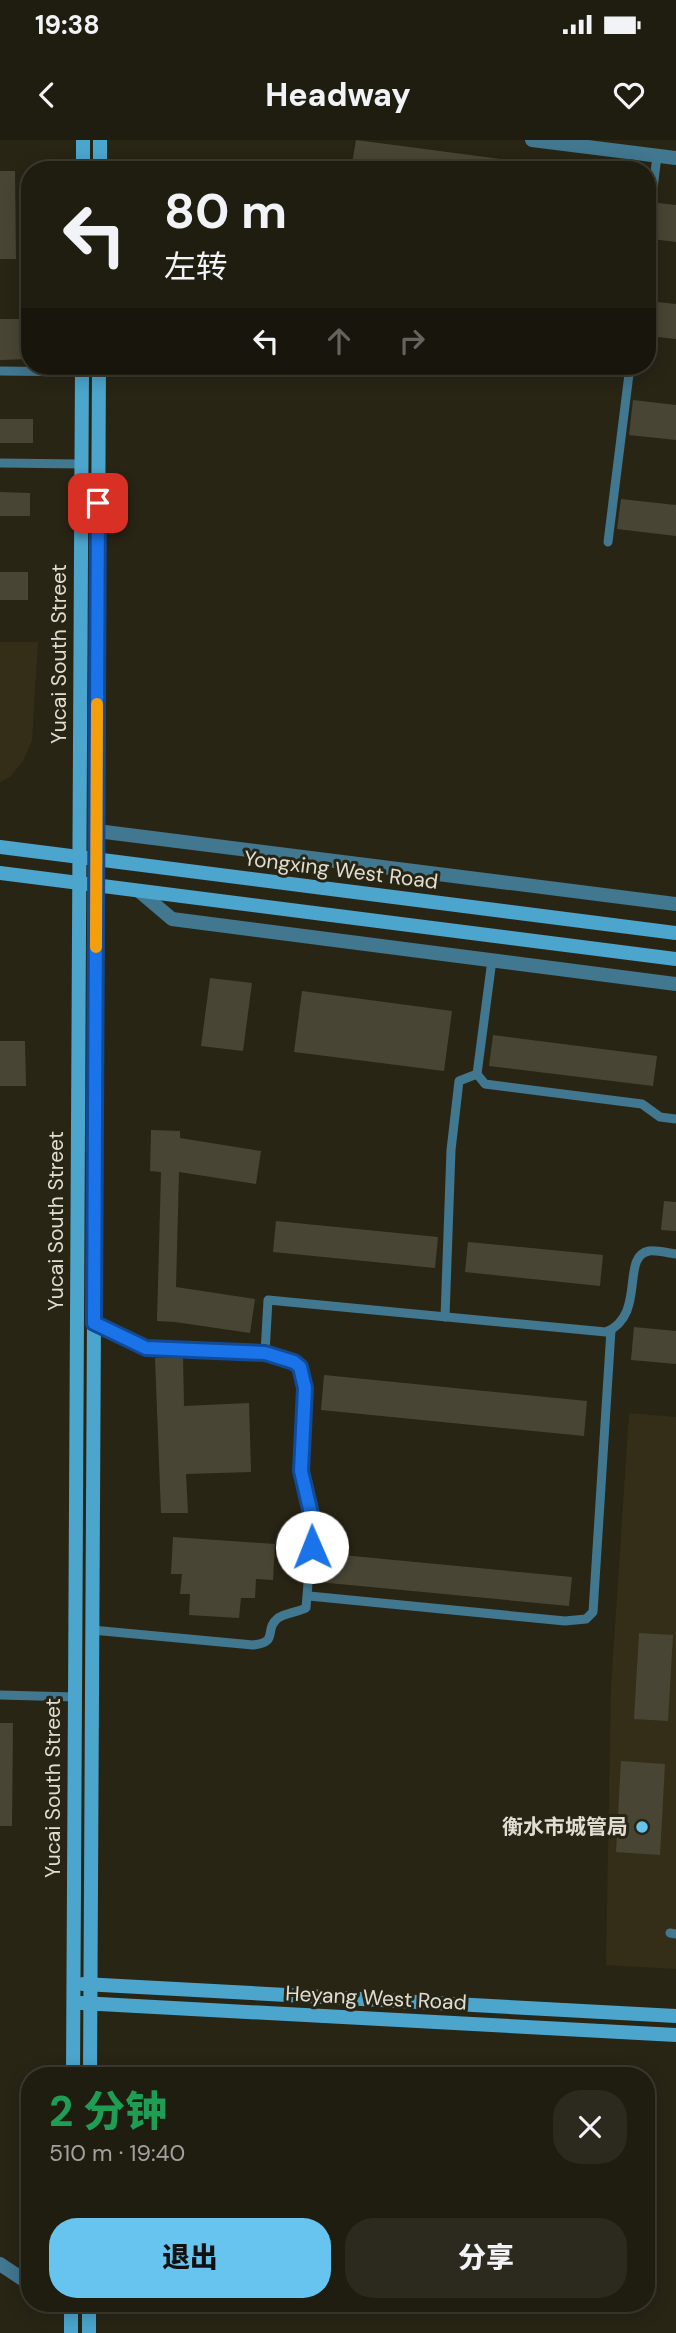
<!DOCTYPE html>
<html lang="zh">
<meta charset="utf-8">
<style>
:root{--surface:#1f1c10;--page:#2c291e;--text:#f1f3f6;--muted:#a1a19f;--line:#3c3a30;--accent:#66c4ef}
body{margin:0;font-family:"DM Sans","Noto Sans SC",sans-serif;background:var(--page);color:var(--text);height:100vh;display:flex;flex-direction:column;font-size:26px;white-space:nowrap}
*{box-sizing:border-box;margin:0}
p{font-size:23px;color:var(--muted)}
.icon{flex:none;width:38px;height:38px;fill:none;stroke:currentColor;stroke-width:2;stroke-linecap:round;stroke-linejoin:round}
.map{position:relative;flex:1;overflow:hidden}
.sheet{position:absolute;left:21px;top:1927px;width:634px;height:245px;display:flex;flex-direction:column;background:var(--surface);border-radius:28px;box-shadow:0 4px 18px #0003,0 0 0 2px var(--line)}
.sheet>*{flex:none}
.banner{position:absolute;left:21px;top:21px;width:635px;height:214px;border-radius:28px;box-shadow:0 4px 18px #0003,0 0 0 2px var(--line);background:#1f1c10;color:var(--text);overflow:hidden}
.pin{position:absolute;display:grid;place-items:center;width:60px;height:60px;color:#fff;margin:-30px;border-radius:14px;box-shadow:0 4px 10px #0006}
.me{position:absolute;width:77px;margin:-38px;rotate:359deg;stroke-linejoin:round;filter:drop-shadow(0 0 5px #0008)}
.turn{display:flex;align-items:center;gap:24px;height:147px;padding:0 28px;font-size:32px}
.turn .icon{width:91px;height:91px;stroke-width:2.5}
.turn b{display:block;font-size:49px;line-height:60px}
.lanes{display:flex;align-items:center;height:66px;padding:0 28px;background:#0003;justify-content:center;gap:35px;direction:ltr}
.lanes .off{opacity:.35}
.round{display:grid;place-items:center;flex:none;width:74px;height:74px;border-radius:28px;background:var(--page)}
.summary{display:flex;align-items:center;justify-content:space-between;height:119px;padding:0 28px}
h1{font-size:42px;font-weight:800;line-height:52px;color:#1e9e55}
.primary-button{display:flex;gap:14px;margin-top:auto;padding:14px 28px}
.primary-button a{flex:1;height:80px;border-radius:28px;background:var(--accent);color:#111;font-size:28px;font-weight:800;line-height:80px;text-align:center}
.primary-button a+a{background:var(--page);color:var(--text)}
.status{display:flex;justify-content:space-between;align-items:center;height:49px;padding:0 35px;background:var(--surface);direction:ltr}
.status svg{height:19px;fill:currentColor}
header{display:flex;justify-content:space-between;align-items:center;height:91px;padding:0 28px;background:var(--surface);font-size:32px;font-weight:800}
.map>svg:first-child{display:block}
.built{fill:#342e18}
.building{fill:#494534}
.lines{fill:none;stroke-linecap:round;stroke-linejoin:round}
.lane{stroke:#41778f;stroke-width:9}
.street{stroke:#41778f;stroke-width:14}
.secondary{stroke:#4ba5cc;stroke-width:14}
.route-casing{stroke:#114b97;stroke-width:18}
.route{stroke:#1a73e8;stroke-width:12}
.slow{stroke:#f59e0b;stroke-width:12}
.poi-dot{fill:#66c4ef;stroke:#292515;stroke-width:2.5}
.labels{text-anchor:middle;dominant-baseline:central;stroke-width:6;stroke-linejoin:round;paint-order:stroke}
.street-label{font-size:21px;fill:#e0ddd3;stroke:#292515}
.poi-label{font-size:21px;font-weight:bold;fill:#e0ddd3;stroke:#292515;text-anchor:end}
</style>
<div class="status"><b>19:38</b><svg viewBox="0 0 49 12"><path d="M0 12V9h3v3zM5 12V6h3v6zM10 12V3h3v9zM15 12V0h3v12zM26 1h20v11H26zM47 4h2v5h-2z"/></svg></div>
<header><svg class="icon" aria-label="back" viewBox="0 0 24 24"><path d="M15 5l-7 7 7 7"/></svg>Headway<svg class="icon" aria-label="heart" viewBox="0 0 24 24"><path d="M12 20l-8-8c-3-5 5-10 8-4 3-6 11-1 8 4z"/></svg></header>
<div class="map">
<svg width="676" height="2193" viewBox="0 0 676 2193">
<rect width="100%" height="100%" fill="#292515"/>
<g class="built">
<polygon points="0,502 38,502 32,600 23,621 11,636 0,642"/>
<polygon points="629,1273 676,1277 676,1829 606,1825 611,1549"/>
</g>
<g class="building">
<polygon points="356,0 524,22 523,30 351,30"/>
<polygon points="0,31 15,31 16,119 0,119"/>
<polygon points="658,63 676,65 676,102 652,99"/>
<polygon points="648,161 676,164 676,199 648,196"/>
<polygon points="0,179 29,179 29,219 0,220"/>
<polygon points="633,260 676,265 676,300 629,295"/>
<rect x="0" y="279" width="33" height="24"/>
<polygon points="0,352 30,353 30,376 0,376"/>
<polygon points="621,359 676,365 676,396 617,389"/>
<rect x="0" y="432" width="28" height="28"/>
<polygon points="210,838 252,843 243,911 201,906"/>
<polygon points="302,851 452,871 444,931 294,912"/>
<polygon points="493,895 657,916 653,946 489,926"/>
<polygon points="0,901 25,901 26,946 0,946"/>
<polygon points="151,990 180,991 180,998 261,1011 256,1044 179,1032 176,1147 255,1159 250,1193 175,1182 157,1181 161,1032 150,1031"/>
<polygon points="664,1061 676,1062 676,1091 661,1090"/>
<polygon points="276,1081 438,1097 435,1128 273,1112"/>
<polygon points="468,1102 603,1115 600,1146 465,1132"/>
<polygon points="634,1187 676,1191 676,1224 631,1220"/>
<polygon points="183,1217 184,1266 249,1263 251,1332 186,1334 188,1373 161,1373 155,1218"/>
<polygon points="324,1235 587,1261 584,1296 321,1270"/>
<polygon points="173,1397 275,1404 273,1440 256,1439 255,1458 241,1458 239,1478 189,1475 190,1454 180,1454 182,1434 171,1434"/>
<polygon points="321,1413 572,1437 569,1466 318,1442"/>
<polygon points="639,1493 673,1495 668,1581 634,1579"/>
<polygon points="0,1583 13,1583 12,1686 0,1686"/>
<polygon points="621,1621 665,1624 660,1715 616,1712"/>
</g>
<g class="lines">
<g class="lane">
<polyline points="648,89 657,16"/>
<polyline points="0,231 82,232"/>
<polyline points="0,323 81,324"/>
<polyline points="608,402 630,226"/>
<polyline points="477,934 485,944 642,964 660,977 676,979"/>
<polyline points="445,1177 451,1010 459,941 477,934 492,820"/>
<path d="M94,1183L146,1208L265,1213L268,1160L606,1192C647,1175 620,1116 649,1111C656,1110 668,1113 676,1114"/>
<polyline points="309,1456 565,1481 586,1479 593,1472 611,1190"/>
<path d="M92,1490L253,1505C280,1502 263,1490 278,1478C285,1473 298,1472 306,1468L313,1382L301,1331L305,1248C301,1219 289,1221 265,1213"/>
<polyline points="0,1555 75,1557"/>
<polyline points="670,1793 676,1794"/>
</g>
<g class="street">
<polyline points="532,0 676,18"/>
<polyline points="97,691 676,764"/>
<polyline points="139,751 172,779 676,844"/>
<polyline points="0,2124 30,2144"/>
</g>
<g class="secondary">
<polyline points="83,30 83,0"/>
<polyline points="100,30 100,0"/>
<polyline points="0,707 676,793"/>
<polyline points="0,733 676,819"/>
<polyline points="83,1844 676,1876"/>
<polyline points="81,1863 676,1895"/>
<polyline points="73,1936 82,226"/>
<polyline points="90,1936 99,226"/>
<polyline points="71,2193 71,2163"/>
<polyline points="89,2193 89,2163"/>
</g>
</g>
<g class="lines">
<g class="route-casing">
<polyline id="route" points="98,363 94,1183 146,1208 265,1213 294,1222 300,1227 305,1248 301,1331 313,1382 312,1407"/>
</g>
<use href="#route" class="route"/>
<polyline class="slow" points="96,807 97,564"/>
</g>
<circle class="poi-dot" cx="642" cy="1687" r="7"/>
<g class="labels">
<g class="street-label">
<text transform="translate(59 514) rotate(-90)">Yucai South Street</text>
<text transform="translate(341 730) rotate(7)">Yongxing West Road</text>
<text transform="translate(56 1081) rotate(-90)">Yucai South Street</text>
<text transform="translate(53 1648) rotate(-90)">Yucai South Street</text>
<text transform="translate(376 1858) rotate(3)">Heyang West Road</text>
</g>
<g class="poi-label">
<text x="628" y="1687">衡水市城管局</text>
</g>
</g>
</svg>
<div class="pin" style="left:98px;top:363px;background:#d93025"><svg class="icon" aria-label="arrive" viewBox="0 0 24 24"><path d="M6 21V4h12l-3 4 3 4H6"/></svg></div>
<svg class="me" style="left:312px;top:1407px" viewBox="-20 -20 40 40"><circle r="19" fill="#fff"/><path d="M0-13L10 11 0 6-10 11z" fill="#1a73e8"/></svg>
<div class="banner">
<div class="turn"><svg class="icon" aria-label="left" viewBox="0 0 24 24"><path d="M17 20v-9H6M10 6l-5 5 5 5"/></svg><div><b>80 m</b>左转</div></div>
<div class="lanes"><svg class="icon" aria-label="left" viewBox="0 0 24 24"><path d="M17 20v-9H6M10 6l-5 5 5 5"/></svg><svg class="icon off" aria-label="ahead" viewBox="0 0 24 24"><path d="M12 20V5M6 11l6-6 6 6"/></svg><svg class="icon off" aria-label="right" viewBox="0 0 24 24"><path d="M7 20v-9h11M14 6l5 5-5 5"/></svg></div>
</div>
<section class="sheet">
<div class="summary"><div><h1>2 分钟</h1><p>510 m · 19:40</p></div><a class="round"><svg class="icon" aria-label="close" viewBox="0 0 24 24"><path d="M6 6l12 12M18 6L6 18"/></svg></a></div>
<div class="primary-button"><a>退出</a><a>分享</a></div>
</section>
</div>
